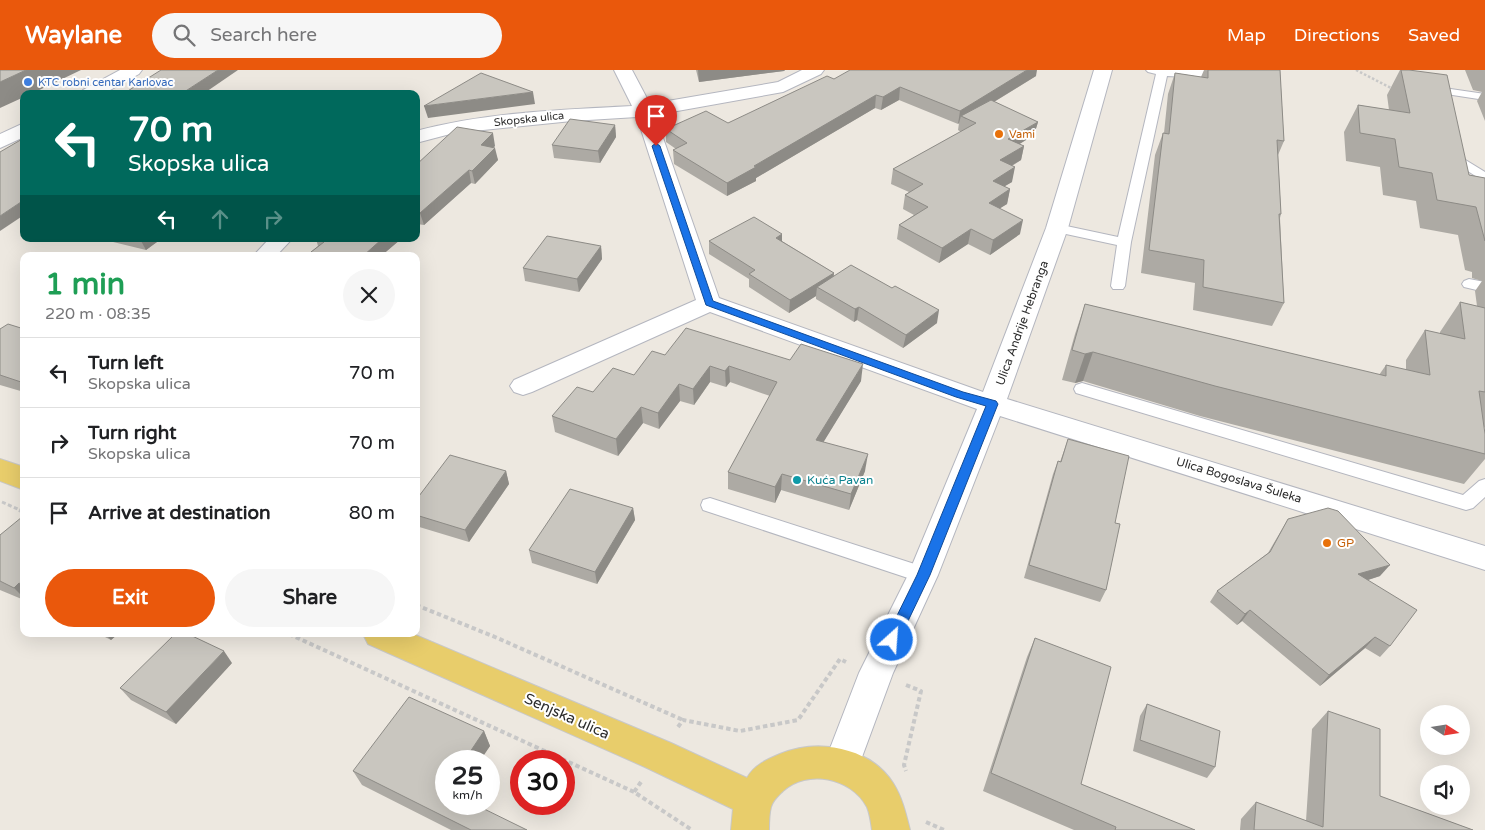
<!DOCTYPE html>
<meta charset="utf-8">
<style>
:root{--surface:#fff;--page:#f6f6f6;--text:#202124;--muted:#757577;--line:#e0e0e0;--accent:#ea580c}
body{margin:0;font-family:"Varela Round",sans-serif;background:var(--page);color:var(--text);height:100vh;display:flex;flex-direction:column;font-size:19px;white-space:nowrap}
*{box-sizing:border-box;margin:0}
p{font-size:16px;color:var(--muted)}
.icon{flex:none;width:28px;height:28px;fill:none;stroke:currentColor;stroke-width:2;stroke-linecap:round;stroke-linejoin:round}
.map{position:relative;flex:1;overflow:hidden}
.drawer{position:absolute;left:20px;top:182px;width:400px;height:385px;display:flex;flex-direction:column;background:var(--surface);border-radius:10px;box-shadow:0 5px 20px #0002}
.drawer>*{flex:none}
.banner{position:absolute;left:20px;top:20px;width:400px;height:152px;border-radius:10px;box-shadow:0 5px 20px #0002;background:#00695c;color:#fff;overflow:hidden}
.needle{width:32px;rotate:102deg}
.tools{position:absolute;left:1420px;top:635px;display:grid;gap:10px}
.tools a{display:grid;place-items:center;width:50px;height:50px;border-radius:50%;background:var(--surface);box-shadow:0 5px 20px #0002;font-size:25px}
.speed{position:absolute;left:435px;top:680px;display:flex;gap:10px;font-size:25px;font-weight:700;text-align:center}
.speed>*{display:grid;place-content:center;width:65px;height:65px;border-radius:50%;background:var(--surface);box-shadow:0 5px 20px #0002;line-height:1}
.speed small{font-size:12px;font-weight:400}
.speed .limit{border:8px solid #d22;background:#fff;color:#111}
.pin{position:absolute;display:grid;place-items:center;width:42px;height:42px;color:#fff;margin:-51px -21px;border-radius:50% 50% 50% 0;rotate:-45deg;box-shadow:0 0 5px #0007}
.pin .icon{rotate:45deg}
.me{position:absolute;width:55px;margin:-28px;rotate:26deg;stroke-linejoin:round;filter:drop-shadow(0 0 4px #0008)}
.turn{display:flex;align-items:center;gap:18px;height:105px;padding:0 25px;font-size:22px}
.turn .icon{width:65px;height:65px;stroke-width:2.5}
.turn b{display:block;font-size:35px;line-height:42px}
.lanes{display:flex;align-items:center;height:48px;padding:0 25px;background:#0003;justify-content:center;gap:25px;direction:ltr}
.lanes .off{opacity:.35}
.round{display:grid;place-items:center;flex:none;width:52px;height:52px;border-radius:26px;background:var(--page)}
.summary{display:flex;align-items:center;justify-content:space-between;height:85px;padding:0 25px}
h1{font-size:30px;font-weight:700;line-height:38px;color:#1e9e55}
.cta{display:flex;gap:10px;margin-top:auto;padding:10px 25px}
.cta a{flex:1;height:58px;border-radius:30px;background:var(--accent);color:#fff;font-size:20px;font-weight:700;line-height:58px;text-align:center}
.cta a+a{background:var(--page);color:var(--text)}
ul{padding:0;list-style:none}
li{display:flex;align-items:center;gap:15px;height:70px;padding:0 25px;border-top:1px solid var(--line)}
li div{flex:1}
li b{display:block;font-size:19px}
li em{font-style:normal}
header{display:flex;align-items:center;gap:30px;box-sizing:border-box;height:70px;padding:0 25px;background:var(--accent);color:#fff}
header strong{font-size:24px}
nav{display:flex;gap:28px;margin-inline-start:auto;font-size:18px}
.search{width:350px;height:45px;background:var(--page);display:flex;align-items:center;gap:12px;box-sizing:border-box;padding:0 18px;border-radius:28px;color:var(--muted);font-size:19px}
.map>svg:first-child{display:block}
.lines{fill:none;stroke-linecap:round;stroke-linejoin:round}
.service-casing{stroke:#b4b6bf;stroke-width:2}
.minor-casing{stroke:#b4b6bf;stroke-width:2}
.primary-casing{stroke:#c8c8c8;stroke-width:2}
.path-far2{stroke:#c8c8c8;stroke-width:2.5;stroke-dasharray:2.5 2;stroke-linecap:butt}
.path-far1{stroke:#c8c8c8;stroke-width:3;stroke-dasharray:4 2.5;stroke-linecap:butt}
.path{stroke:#c8c8c8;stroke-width:4;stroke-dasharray:4.5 3;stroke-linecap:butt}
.service{fill:#fff;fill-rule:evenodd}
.minor{fill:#fff;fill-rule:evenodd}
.primary{fill:#e8cd6b;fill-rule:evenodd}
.wall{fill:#adaaa4}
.shaded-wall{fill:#8d8b86}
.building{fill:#c9c6bf;stroke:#8d8b86}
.route{fill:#1a73e8;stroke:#114b97}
.shop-dot{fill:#3f7fe0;stroke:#fff;stroke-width:2}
.food-dot{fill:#e8710a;stroke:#fff;stroke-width:2}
.culture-dot{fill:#0f9aa8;stroke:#fff;stroke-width:2}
.labels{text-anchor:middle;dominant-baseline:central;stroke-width:4;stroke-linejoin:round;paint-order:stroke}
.far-shop-label{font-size:11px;fill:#366cbe;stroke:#fff;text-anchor:start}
.far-street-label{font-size:11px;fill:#2d2d2d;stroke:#fff}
.far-food-label{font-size:11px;fill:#c56008;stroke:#fff;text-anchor:start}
.street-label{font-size:12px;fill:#2d2d2d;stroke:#fff}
.culture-label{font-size:12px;fill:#0d838f;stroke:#fff;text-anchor:start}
.food-label{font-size:12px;fill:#c56008;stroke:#fff;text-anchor:start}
.near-street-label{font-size:15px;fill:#2d2d2d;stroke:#fff}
</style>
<header>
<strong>Waylane</strong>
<div class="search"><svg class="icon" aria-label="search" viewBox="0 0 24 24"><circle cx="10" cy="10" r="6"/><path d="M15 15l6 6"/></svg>Search here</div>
<nav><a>Map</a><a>Directions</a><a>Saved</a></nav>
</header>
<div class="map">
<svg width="1485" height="760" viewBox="0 0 1485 760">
<rect width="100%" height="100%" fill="#ede8e0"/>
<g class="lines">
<g class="service-casing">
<g id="service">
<polygon points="1146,0 1213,0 1208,7 1204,8 1167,6 1131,172 1125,216 1123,219 1113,219 1111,216 1117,175 1052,161 1050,158 1057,154 1118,167 1156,4 1148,2"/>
<polygon points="1437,17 1485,24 1485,30 1433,22 1431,20"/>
<polygon points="1459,86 1485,102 1485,112 1455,93 1453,90 1455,87"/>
<polygon points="1469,209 1485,212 1485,222 1464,217 1462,214 1464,211"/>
<polygon points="1082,313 1463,425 1479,411 1485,409 1485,427 1473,438 1466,440 1076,323 1074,319 1076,315"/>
<polygon points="710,428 930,499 933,505 930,511 923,513 703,440 701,435 703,430"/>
</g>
</g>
<g class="minor-casing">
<g id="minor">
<polygon points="120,0 142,0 139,4 103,24 80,24 83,20"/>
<path d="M614,0H632L650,34L778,12L802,0H824L821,4L783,22L655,45L719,228L983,322L1046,158L1094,0H1112L1068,158L1007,329L1485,476V500L1000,346L938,505L893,603L855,706L842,711L829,706L824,694L859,603L908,505L977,339L710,242L532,322L523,325L514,322L510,316L514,310L696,230L637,47L572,51L454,63L416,73V61C486,42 560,40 632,36Z"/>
<polygon points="24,53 24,67 0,78 0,64"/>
<polygon points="269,169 292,169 276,186 253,186"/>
</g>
</g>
<g class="primary-casing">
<g id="primary">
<polygon points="0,389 24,397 24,420 0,411"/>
<path d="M363,564H413L671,673L747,708C754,695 768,689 780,684C818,668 870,677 893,713C902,727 906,744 910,760H872C871,753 870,744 867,737C851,707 807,699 783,721C778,726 773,730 771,737C769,744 769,753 769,760H731L733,739L645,697L368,574Z"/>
</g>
</g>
<polyline class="path-far2" points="1356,0 1393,19"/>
<polyline class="path-far1" points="2,432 22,441"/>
<g class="path">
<polyline points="19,440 24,442"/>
<polyline points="416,535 495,567 683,650"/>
<polyline points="289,564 634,722"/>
<polyline points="906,615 921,621 904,695 906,701"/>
<polyline points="678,657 683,650 740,661 798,650 840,589 846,592"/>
<polyline points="641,712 634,722 692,760"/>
<polyline points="926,752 944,760"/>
</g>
<use href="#service" class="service"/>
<use href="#minor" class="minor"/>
<use href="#primary" class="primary"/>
</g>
<g class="wall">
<polygon points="696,0 785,0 784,1 699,12"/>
<polygon points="1204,0 1280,0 1284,71 1278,85 1281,144 1280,148 1284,233 1272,256 1193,240 1195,213 1141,203 1155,85 1163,63 1164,63 1168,24 1175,3 1201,7"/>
<polygon points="1400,0 1409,0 1469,105 1485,108 1485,358 1484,357 1485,364 1485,389 1464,414 1200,346 1083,311 1075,313 1062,310 1075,264 1085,234 1379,305 1386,295 1406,300 1406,290 1425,260 1440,264 1440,262 1460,232 1477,236 1475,221 1482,211 1472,208 1472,202 1465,200 1458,165 1420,158 1416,131 1383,125 1380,97 1346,91 1344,62 1358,35 1389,40 1387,25"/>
<polygon points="1465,0 1485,0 1485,51 1477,31 1482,22 1473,20"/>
<polygon points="1036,6 994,32 1038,52 1034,65 1019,74 1024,76 1021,90 1012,96 1012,112 1004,116 1010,119 1007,134 1000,138 1020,164 990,185 968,174 939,193 897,169 899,155 914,145 903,139 905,125 909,122 891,114 893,99 961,62 958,60 959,53 958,54 899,30 881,40 875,38 756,108 756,111 727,126 674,94 673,80 676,79 666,72 666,59 728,53 834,9"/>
<polygon points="615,55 616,67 600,93 554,88 552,75"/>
<polygon points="495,76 493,78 498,90 475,114 471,113 424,155 417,154 416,155 416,95"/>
<polygon points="782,164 782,171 834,203 833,206 937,253 903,278 857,250 854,252 816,229 816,226 789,243 749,217 749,209 709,184 709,171"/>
<polygon points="108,169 161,169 146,180 109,171"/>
<polygon points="316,169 401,169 381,186 313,186 311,182 318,176"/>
<polygon points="601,176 602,189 579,222 525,211 523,198"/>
<polygon points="0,259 24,259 24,322 0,315"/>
<polygon points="665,285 790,290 861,311 823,372 865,401 849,440 781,420 775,433 728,419 728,402 770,326 730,312 726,317 710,312 694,335 680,331 659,359 643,353 618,386 555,362 552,346 593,322 634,305"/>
<polygon points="1068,369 1115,453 1106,520 1100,532 1024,508 1053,404 1058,391 1060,392"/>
<polygon points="506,401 509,414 469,472 416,456 416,430"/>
<polygon points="633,438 635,450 597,514 532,493 529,480"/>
<polygon points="24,447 24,530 0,520 0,465"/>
<polygon points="1288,449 1380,506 1368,510 1390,576 1380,587 1365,578 1320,616 1242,551 1237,555 1210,532 1217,521 1268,483"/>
<polygon points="99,564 118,564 111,570"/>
<polygon points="1035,568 1081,714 1194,760 1074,760 983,721 1027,587"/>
<polygon points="232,593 176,654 131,630 120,618"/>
<polygon points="1147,634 1215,697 1207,708 1133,681 1140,646"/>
<polygon points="1328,641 1380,726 1473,760 1240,760 1241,749 1256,732 1306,751 1312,659"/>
<polygon points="484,661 490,676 446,734 527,760 451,760 362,715 353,701"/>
</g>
<g class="shaded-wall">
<polygon points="26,0 81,0 31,24 24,24 24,27 0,38 0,12"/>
<polygon points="218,0 238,0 203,24 181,24"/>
<polygon points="698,0 785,0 784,1 699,12"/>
<polygon points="1027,0 1037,0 1036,6 966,49 961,46 959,53 958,54 960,41"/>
<polygon points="900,17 899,30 881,40 883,27"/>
<polygon points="533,22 535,34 428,48 424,36"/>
<polygon points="876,25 875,38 756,108 756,111 727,126 727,113 754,96"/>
<polygon points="1038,52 1034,65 1005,83 1008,69"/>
<polygon points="615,55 616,67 600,93 598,81"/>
<polygon points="493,63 495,76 483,87 481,75"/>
<polygon points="1024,76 1021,90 997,104 1000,90"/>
<polygon points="495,78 498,90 475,114 472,101"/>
<polygon points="1015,97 1012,112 990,125 993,111"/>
<polygon points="469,100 471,113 424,155 420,143"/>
<polygon points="1010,119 1007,134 986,147 989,133"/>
<polygon points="24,130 24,145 0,161 0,146"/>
<polygon points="1023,150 1020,164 990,185 993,170"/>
<polygon points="971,159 968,174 939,193 942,178"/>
<polygon points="782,164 782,177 776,168"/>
<polygon points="140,169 161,169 146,180"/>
<polygon points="382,169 401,169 381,186 363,186"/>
<polygon points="601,176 602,189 579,222 577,209"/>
<polygon points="834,203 833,216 817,217 816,226 789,243 790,230"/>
<polygon points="859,237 857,250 854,252 855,239"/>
<polygon points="939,240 937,253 903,278 906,265"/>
<polygon points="1093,282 1083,311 1075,313 1085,284"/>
<polygon points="863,294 861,311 815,386 816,370"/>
<polygon points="710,296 710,312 694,335 693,319"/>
<polygon points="729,296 730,312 726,317 725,301"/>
<polygon points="679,314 680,331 659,359 658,343"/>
<polygon points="641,337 643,353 618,386 616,369"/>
<polygon points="868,384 865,401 849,440 851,424"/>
<polygon points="506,401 509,414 469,472 465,460"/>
<polygon points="782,404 781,420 775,433 775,417"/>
<polygon points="633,438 635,450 597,514 595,502"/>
<polygon points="1390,495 1380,506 1349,516 1358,504"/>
<polygon points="19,513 24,518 24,528 14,518"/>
<polygon points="1250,540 1242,551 1237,555 1245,544"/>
<polygon points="105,564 118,564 111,570"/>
<polygon points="1375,567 1365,578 1320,616 1329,605"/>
<polygon points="224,581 232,593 176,654 166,642"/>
<polygon points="484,661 490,676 480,691 464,691"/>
</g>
<g class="building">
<polygon points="0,0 26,0 0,12"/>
<polygon points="161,0 218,0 181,24 123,24"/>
<polygon points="850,0 1027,0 960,41 900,17 883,27 876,25 754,96 756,97 727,113 673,80 687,73 666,59 706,41 728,53 827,6 834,9"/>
<polygon points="1208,0 1280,0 1284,71 1277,70 1281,144 1279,144 1284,233 1203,217 1204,190 1149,180 1163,63 1169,64 1175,3 1208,8"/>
<polygon points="1401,0 1409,0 1447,5 1469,105 1485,108 1485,171 1476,137 1437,130 1432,103 1399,97 1395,69 1360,63 1358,35 1410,43"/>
<polygon points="481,3 533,22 424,36"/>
<polygon points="991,30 1038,52 1008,69 1024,76 1000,90 1015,97 993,111 1010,119 989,133 1023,150 993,170 971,159 942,178 899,155 928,137 905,125 923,114 893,99 976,53 961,46"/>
<polygon points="570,49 615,55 598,81 552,75"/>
<polygon points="457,57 493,63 481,75 495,78 472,101 469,100 420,143 416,142 416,95"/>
<polygon points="24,68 24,130 0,146 0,82"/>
<polygon points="754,147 782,164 776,168 834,203 790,230 749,204 755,200 709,171"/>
<polygon points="547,166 601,176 577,209 523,198"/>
<polygon points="316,169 382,169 363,186 323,186 311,182 324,172"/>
<polygon points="851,195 892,218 895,216 939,240 906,265 859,237 855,239 817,217"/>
<polygon points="1460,232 1485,238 1485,322 1479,321 1485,364 1485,384 1215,316 1093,282 1085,284 1072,280 1085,234 1386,306 1386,295 1430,305 1425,260 1465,269"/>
<polygon points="8,254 24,259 24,313 0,305 0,259"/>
<polygon points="686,258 790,290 801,274 863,294 816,370 868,384 851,424 782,404 775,417 728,402 777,312 729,296 725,301 710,296 693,319 679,314 658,343 641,337 616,369 552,346 577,317 593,322 613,298 634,305 652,281 665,285"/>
<polygon points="1068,369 1129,386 1115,453 1120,454 1106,520 1029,495 1058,391 1061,392"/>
<polygon points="450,385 506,401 465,460 416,445 416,430"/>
<polygon points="570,419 633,438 595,502 529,480"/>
<polygon points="1328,438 1338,441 1390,495 1358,504 1417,540 1390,576 1375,567 1329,605 1250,540 1245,544 1217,521 1270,482 1288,449"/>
<polygon points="22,447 24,447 24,516 19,513 14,518 0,511 0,465"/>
<polygon points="175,564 188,564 224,581 166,642 120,618"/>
<polygon points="1035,568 1111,597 1081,714 1195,760 1115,760 1116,757 991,703"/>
<polygon points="409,627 484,661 464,691 446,691 446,717 445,719 446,720 446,734 474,734 527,760 471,760 353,701"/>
<polygon points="1147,634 1220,661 1215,697 1140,670"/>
<polygon points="1328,641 1380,659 1380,726 1473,760 1254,760 1256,732 1323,757"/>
</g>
<polygon class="route" points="656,73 660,76 713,231 963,322 996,331 998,334 930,505 897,574 892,576 887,574 885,570 917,505 986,336 956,327 706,235 652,76"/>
<circle class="shop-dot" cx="28" cy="12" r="5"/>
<g class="food-dot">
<circle cx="999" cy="64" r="5"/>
<circle cx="1327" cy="473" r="5"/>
</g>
<circle class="culture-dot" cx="797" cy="410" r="5"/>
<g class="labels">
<g class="far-shop-label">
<text x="38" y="12">KTC robni centar Karlovac</text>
</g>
<g class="far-street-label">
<text transform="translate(529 49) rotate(-6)">Skopska ulica</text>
</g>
<g class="far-food-label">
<text x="1009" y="64">Vami</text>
</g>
<g class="street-label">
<text transform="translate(1022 253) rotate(-70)">Ulica Andrije Hebranga</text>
<text transform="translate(1239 410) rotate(17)">Ulica Bogoslava Šuleka</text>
</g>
<g class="culture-label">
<text x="807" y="410">Kuća Pavan</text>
</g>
<g class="food-label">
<text x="1337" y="473">GP</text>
</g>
<g class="near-street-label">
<text transform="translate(567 646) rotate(24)">Senjska ulica</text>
</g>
</g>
</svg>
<div class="tools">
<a><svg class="needle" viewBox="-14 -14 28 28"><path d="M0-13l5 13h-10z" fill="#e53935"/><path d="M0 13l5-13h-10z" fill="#757577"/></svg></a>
<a><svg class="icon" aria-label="sound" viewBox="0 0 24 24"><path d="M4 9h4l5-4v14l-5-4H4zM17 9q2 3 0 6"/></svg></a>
</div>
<div class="speed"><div>25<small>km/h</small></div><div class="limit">30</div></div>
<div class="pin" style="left:656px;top:76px;background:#d93025"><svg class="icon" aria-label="arrive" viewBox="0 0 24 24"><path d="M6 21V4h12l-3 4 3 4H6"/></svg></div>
<svg class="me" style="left:892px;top:570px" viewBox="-20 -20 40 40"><circle r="17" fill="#1a73e8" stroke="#fff" stroke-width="3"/><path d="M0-11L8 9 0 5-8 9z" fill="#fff"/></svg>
<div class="banner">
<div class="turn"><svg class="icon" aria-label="left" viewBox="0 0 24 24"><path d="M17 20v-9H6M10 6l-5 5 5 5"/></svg><div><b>70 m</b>Skopska ulica</div></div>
<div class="lanes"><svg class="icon" aria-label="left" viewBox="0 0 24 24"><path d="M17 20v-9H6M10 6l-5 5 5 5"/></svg><svg class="icon off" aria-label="ahead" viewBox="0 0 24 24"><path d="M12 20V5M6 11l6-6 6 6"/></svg><svg class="icon off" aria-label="right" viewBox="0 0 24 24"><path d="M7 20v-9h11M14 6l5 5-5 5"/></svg></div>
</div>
<section class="drawer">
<div class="summary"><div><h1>1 min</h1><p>220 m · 08:35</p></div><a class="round"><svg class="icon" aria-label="close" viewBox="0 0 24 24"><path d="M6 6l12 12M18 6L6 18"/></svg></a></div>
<ul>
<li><svg class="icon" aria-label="left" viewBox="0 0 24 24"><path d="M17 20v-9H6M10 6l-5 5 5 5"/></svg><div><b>Turn left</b><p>Skopska ulica</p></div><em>70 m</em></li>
<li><svg class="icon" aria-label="right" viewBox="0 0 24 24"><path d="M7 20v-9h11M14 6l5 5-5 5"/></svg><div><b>Turn right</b><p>Skopska ulica</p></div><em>70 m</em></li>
<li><svg class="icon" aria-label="arrive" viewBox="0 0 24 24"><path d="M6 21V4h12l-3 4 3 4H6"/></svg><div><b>Arrive at destination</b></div><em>80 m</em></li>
</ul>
<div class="cta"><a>Exit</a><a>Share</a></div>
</section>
</div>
